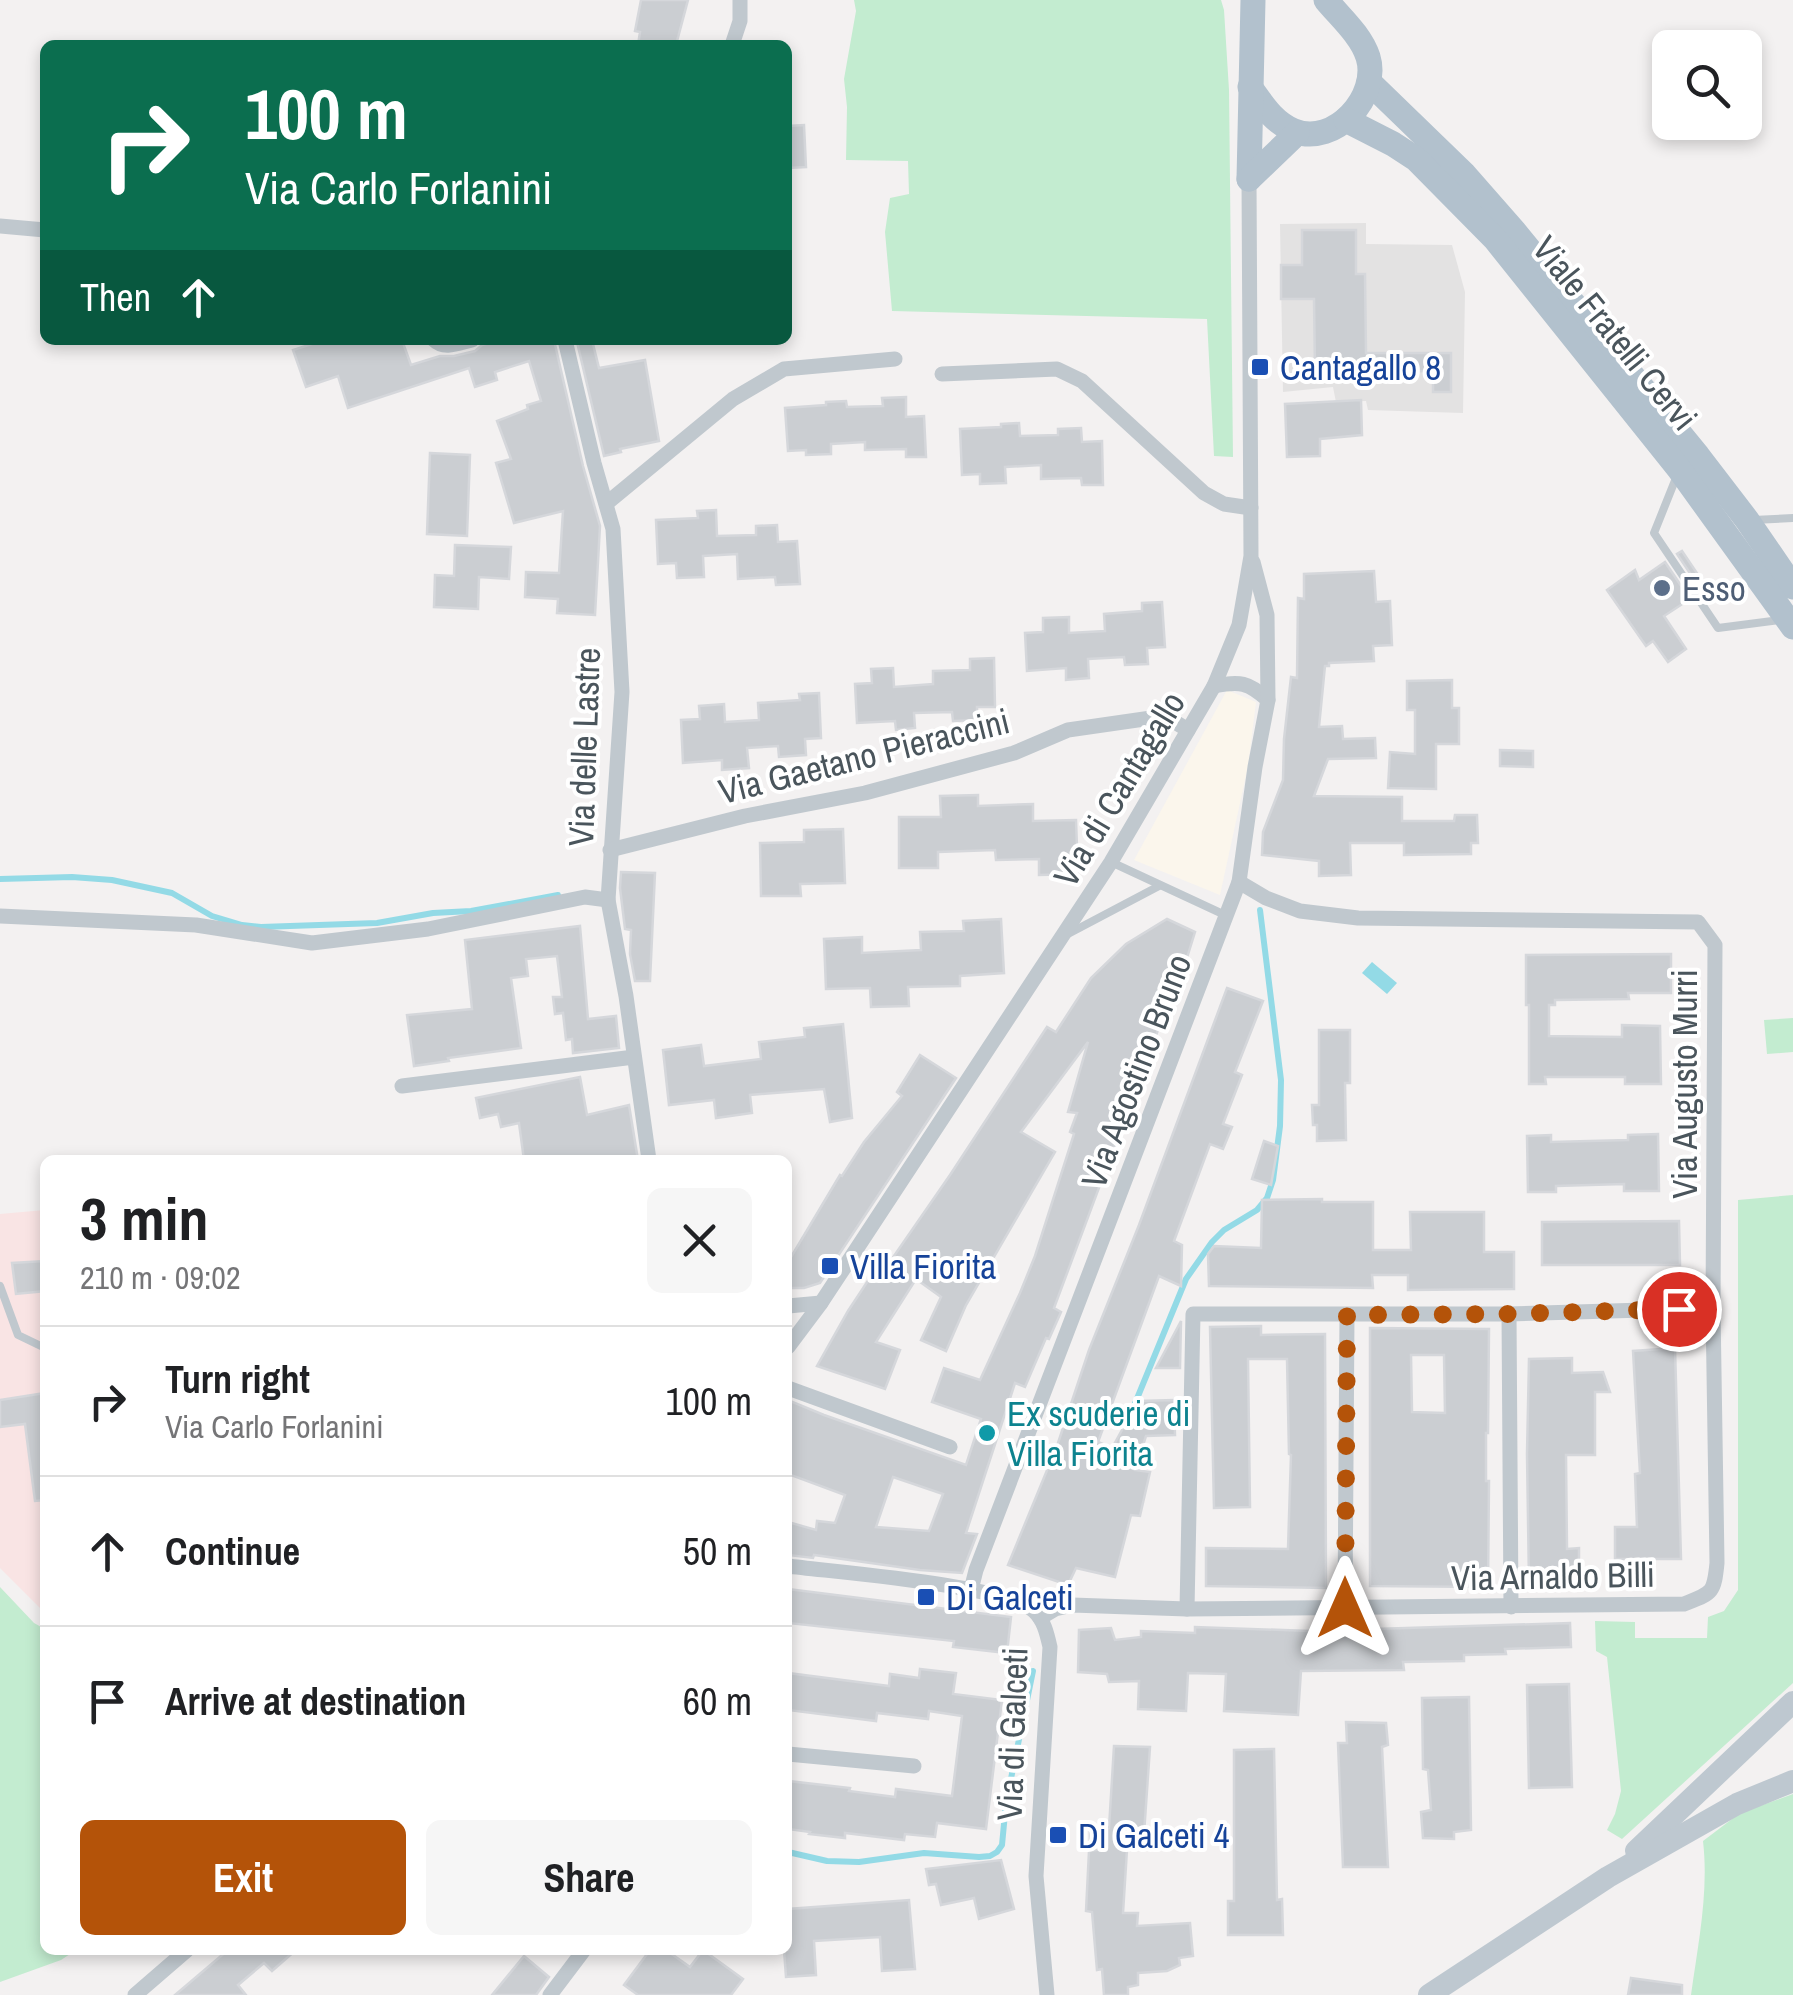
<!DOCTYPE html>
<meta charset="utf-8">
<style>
:root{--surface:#fff;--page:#f6f6f6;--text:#202124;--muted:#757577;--line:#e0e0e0;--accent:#b45309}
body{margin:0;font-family:"Archivo Narrow",sans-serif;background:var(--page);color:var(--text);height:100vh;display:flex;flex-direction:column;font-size:38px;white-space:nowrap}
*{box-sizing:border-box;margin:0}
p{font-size:32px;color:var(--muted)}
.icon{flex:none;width:55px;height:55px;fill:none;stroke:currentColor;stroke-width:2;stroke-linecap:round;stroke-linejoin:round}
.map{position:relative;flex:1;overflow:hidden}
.sheet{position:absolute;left:40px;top:1155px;width:752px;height:800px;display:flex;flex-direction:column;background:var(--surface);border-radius:15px;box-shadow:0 5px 15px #0003}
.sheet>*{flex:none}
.guide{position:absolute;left:40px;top:40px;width:752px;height:305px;border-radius:15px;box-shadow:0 5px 15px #0003;background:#0b6e4f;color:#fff;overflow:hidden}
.controls{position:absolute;left:1652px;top:30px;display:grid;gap:20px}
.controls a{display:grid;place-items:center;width:110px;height:110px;border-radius:15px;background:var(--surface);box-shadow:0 5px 15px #0003;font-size:50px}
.pin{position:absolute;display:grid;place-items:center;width:85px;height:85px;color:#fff;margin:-42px;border:5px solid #fff;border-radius:50%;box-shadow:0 2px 10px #0007}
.me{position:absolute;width:110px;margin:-55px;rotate:0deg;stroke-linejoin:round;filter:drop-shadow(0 0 8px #0008)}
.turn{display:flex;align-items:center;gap:35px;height:210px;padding:0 40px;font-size:45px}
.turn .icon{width:130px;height:130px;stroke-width:2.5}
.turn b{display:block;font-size:70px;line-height:85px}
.then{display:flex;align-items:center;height:95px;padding:0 40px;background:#0003;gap:20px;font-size:38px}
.round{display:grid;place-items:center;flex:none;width:105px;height:105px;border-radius:15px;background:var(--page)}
.summary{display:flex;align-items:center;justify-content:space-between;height:170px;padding:0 40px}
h1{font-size:60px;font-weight:700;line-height:75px}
.cta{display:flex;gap:20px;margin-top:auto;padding:20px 40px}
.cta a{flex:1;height:115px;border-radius:15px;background:var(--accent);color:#fff;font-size:40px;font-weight:700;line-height:115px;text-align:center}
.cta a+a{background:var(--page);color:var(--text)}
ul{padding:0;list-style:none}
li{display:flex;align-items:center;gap:30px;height:150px;padding:0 40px;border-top:2px solid var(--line)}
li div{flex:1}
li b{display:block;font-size:38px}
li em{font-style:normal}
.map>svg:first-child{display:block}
.commercial{fill:#fbf6ec}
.education{fill:#e3e2e2}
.medical{fill:#f9e4e4}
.green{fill:#c3ecd0}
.water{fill:#93dae6}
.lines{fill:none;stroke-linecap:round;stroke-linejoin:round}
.stream{stroke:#93dae6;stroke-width:6}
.building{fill:#cbced2;stroke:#d5d7db;stroke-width:2.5;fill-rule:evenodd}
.lane{stroke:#c0c8ce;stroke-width:8}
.street{stroke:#c0c8ce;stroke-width:15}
.secondary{stroke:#bec8d0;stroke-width:22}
.primary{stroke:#b2c1cd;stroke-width:25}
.route{stroke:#b45309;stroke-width:18;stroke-dasharray:0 32.4}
.transit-dot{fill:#1a4fb4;stroke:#fff;stroke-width:4}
.service-dot{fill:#5c6f8a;stroke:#fff;stroke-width:4}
.culture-dot{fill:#0f9aa8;stroke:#fff;stroke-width:4}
.labels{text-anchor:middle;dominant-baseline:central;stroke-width:8;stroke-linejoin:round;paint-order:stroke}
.street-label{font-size:35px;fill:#4a555c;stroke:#fff}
.transit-label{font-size:35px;fill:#164399;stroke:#fff;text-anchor:start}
.service-label{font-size:35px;fill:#4e5e75;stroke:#fff;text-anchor:start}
.culture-label{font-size:35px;fill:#0d838f;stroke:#fff;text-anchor:start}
</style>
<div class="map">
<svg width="1793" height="1995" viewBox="0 0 1793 1995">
<rect width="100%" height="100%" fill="#f3f1f1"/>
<polygon class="commercial" points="1227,690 1256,702 1248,766 1220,895 1134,860"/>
<polygon class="education" points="1366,223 1366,244 1452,245 1465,292 1463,413 1368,410 1366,401 1336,402 1333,387 1283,392 1280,224"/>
<polygon class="medical" points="45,1210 45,1613 0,1568 0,1214"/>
<g class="green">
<polygon points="854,0 1221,0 1224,10 1229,90 1233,457 1214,456 1207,319 892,311 885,232 890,198 909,194 908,161 846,160 847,107 844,79 856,11"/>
<polygon points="1793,1018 1793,1052 1767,1054 1764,1020"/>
<polygon points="1793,1195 1793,1683 1622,1839 1607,1830 1615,1814 1621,1791 1607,1657 1596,1651 1595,1621 1635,1622 1635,1638 1707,1638 1708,1617 1724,1611 1738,1590 1738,1200"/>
<polygon points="0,1587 34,1623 45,1629 45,1950 76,1950 61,1960 0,1982"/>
<path d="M1793,1794V1995H1691C1698,1944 1709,1892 1703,1841L1740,1813Z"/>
</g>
<polygon class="water" points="1372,962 1397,983 1387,994 1362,973"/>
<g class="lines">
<g class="stream">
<polyline points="0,879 72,877 112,880 172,893 212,916 242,925 261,927 377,923 433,913 471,911 558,895"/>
<polyline points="1127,1423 1186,1279 1212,1242 1224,1230 1257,1210 1267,1198 1273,1180 1280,1126 1281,1080 1260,910"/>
<polyline points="788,1852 827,1861 859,1862 924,1853 979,1857 990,1856 997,1852 1002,1845 1006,1803 1033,1671"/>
</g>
</g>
<g class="building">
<polygon points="641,0 688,0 676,45 638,45 640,32 635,31"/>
<polygon points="804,125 806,167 788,168 788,126"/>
<polygon points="1302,230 1356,230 1356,274 1365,274 1366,353 1451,353 1451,392 1433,392 1433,371 1315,372 1314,299 1281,299 1281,265 1302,265"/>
<polygon points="324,340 402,340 411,365 440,356 454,356 475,351 482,345 499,340 554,340 583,466 600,526 595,615 557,613 558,599 525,597 526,572 559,573 563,511 514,523 496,463 511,459 497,421 528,409 527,405 541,401 529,361 495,372 497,380 475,387 469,368 348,408 338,376 306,387 293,350"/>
<polygon points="586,340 592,340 599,368 645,360 659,441 620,449 621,452 604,456 577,342"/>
<polygon points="906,397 906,417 924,416 926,457 906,457 906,449 865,450 865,442 831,444 831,454 806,455 806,450 788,451 785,408 826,405 826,402 846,401 847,407 883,406 882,398"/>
<polygon points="1361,400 1362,435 1320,439 1320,456 1287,457 1285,404"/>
<polygon points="1019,423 1020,436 1058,435 1058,429 1081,428 1082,442 1102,441 1103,485 1082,485 1081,478 1041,479 1041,465 1005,467 1006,483 980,484 980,474 962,475 960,429 1001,427 1001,424"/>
<polygon points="430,453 470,455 467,536 427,534"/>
<polygon points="716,510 717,536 756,535 756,526 777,525 778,542 797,541 800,584 776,585 775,577 738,579 737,554 703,556 704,577 677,578 676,563 658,564 656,520 698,518 697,511"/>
<polygon points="455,545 511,547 509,579 479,577 478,609 434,607 435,575 454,576"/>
<polygon points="1682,551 1707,588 1702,591 1677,554"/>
<polygon points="1665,562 1690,599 1664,616 1686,649 1668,662 1653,641 1646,646 1607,590 1635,570 1639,580"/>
<polygon points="1374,571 1376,602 1390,601 1392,645 1373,646 1374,661 1329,663 1329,666 1325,666 1319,727 1342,726 1343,739 1375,738 1376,758 1328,759 1314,796 1402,797 1402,821 1454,821 1455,815 1477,815 1478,843 1471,843 1471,854 1404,855 1404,843 1350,843 1351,875 1319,876 1319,861 1262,855 1263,832 1283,780 1284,739 1291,677 1297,678 1298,598 1304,599 1304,574"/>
<polygon points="1162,602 1165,647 1147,648 1148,664 1125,665 1124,657 1088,659 1089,678 1066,680 1066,668 1027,671 1025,633 1043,632 1043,618 1069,617 1069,633 1105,631 1104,614 1142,611 1142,603"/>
<polygon points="994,658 995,707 977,707 977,720 953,721 952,712 914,713 915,728 896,730 895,721 857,723 855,684 872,683 871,669 893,668 894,687 933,684 933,671 970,670 970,659"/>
<polygon points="1452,680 1452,708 1459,708 1459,744 1436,744 1436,789 1388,788 1390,752 1415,754 1415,710 1407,710 1407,681"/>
<polygon points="819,693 821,738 805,739 806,755 779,757 778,746 747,748 749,768 722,770 722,760 683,763 681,720 700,719 699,706 724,704 725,722 759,720 758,703 800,700 799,694"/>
<polygon points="1500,750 1533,751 1533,767 1500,766"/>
<polygon points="978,795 978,806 1033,804 1033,821 1076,820 1078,874 1039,875 1039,859 996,860 995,850 938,852 938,868 899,868 899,817 941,817 940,796"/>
<polygon points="843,829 845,883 800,884 801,896 761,896 760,843 804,842 804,830"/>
<polygon points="621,872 655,873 650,981 635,981 630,954 631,930 625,929 620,888"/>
<polygon points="1001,919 1004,973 960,976 960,986 908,987 909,1006 871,1007 870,988 826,989 824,939 862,937 862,953 921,950 920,932 964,931 963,921"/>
<path d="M1167,919L1195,932L1181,977L1170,998L1054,1308L1061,1312L1049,1339L1046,1338L1025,1387L1015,1383L966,1533L977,1534L962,1573L920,1570L814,1555L813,1558L788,1555V1522L816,1530L817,1521L835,1523L845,1495L788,1474V1400L824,1415L966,1465L981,1419L932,1402L944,1368L980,1380L1020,1293L1035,1256L1074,1134L1070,1132L1077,1113L1068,1112L1088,1042L1021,1132L1055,1152L966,1305L946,1351L921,1340L941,1297L916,1279L876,1342L900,1350L885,1389L817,1366L848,1311L879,1264L885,1269L950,1175L1047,1027L1056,1032L1091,978L1126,944ZM893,1477L943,1494L929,1531L876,1527Z"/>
<polygon points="580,926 588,1019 616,1016 619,1048 573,1053 572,1039 566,1040 563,1013 555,1014 553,997 562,997 557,956 526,959 528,976 511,978 521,1048 448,1058 449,1061 414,1066 407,1015 472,1009 465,940"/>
<polygon points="1671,954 1671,993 1628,993 1629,999 1555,1000 1555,1005 1549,1005 1549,1036 1622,1037 1622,1025 1660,1026 1661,1084 1625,1084 1625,1077 1545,1077 1546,1084 1529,1084 1529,1005 1526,1005 1526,955"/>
<polygon points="1227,988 1263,1001 1235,1072 1242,1075 1223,1124 1232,1127 1223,1149 1210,1144 1174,1241 1182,1245 1181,1286 1159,1276 1098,1442 1112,1448 1138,1401 1174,1400 1175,1435 1146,1436 1135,1470 1150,1472 1140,1516 1131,1515 1115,1577 1076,1568 1068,1585 1008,1565 1057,1446 1089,1350 1139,1225"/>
<polygon points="843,1024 852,1118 830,1122 824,1089 750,1095 752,1113 716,1118 714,1100 669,1105 663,1050 701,1045 704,1066 761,1059 759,1042 805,1037 804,1028"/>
<polygon points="1319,1030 1350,1030 1350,1083 1345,1083 1346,1140 1317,1141 1317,1125 1313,1125 1312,1105 1319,1105"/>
<polygon points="920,1055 956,1078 820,1283 804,1288 788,1288 788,1262 840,1175 842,1176 864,1142 902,1096 897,1092"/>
<polygon points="580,1077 587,1115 629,1105 638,1160 524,1160 519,1123 501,1127 498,1114 480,1118 476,1098"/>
<polygon points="1658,1134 1659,1191 1624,1191 1624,1184 1556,1186 1556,1192 1528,1192 1527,1136 1551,1135 1551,1142 1628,1140 1628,1135"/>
<polygon points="1264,1141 1278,1146 1271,1185 1252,1179"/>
<polygon points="1322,1199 1322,1202 1373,1202 1373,1250 1411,1250 1410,1212 1484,1212 1484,1252 1514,1252 1514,1289 1408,1290 1408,1275 1372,1275 1373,1288 1209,1286 1208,1254 1214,1246 1261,1248 1262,1200"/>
<polygon points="1679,1221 1680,1265 1542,1265 1542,1222"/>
<polygon points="45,1261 45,1291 16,1294 12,1263"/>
<polygon points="1181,1321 1180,1368 1156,1368"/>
<polygon points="1261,1326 1261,1335 1325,1334 1326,1588 1206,1586 1206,1548 1288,1549 1291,1455 1289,1454 1287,1359 1248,1359 1250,1507 1214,1508 1210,1327"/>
<path d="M1370,1328L1489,1329L1488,1433H1486V1481H1489L1488,1587L1370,1586ZM1411,1355H1444L1445,1413L1412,1412Z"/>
<polygon points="1675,1348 1681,1559 1615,1559 1615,1527 1637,1527 1635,1474 1640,1473 1633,1351"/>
<polygon points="1572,1358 1572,1373 1603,1372 1610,1392 1595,1392 1595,1455 1566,1455 1567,1549 1579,1548 1579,1582 1529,1583 1527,1454 1529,1359"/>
<polygon points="45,1393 45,1500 35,1501 25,1424 0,1427 0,1400"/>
<polygon points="788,1589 1011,1617 1007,1653 953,1647 954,1641 788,1623"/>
<polygon points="1570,1623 1571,1647 1505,1649 1506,1654 1464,1655 1464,1661 1403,1662 1404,1670 1301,1671 1298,1715 1224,1711 1226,1674 1188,1673 1186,1711 1138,1709 1139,1681 1109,1682 1107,1674 1078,1672 1079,1630 1111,1628 1115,1640 1141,1637 1141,1631 1195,1633 1195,1627 1310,1631"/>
<polygon points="920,1669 956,1673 953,1694 1002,1700 986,1829 937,1823 935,1837 905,1834 904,1840 845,1833 845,1838 809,1834 810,1832 788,1829 788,1781 850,1788 849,1791 895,1797 896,1789 952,1796 962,1716 929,1711 928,1719 877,1713 876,1721 788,1710 788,1673 889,1686 890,1674 919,1678"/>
<polygon points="1569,1684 1572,1787 1529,1788 1527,1685"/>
<polygon points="1469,1697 1471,1830 1454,1832 1454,1839 1423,1838 1421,1812 1431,1810 1428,1770 1423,1769 1422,1698"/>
<polygon points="1346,1722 1386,1723 1388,1745 1382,1747 1388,1867 1343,1867 1338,1743 1347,1743"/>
<polygon points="1114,1746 1150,1747 1144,1834 1128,1834 1123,1913 1138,1913 1137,1926 1190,1923 1193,1956 1179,1958 1180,1965 1167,1971 1138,1973 1138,1985 1128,1987 1128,1995 1104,1995 1102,1969 1097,1970 1092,1912 1086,1911 1089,1851 1103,1849 1103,1844 1090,1842 1090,1826 1109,1828"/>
<polygon points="1274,1749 1277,1900 1282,1899 1283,1935 1228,1935 1228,1901 1234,1901 1234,1750"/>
<polygon points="1001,1860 1014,1909 979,1919 974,1898 941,1905 936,1884 929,1885 926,1869"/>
<polygon points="909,1900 915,1969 882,1971 880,1937 814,1941 816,1975 786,1977 784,1950 788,1950 788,1909"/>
<polygon points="228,1950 296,1950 272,1971 264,1963 238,1985 246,1995 175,1995"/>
<polygon points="650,1950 666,1950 690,1967 703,1950 743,1979 731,1995 638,1995 624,1985"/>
<polygon points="524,1956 549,1977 536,1995 492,1995"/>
<polygon points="1631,1978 1682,1985 1682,1995 1628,1995"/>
</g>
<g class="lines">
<g class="lane">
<polyline points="1676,478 1654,533 1718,628 1780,620"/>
<polyline points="1753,520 1793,518"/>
<polyline points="1111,862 1225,915"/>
<polyline points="1066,935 1159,886"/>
<polyline points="0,1286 18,1335 45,1348"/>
</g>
<g class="street">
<polyline points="732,45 740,21 740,0"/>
<polyline points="0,226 45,230"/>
<path d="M434,340C444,350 459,343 472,340"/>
<polyline points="565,340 594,463 613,529 622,692 608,900 626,996 649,1160"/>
<polyline points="942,374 1057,369 1082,381 1204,493 1224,504 1251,508"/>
<polyline points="607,503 733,399 784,369 895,359"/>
<path d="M1214,686C1240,681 1248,682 1268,700"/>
<polyline points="610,850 745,816 865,793 1014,753 1068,730 1165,716 1188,730"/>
<polyline points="0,916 196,925 312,943 428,929 585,897 608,900"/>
<polyline points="402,1086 634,1057"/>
<polyline points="788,1306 821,1303"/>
<polyline points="1509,1314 1511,1607"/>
<polyline points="788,1347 821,1303 1111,862 1214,686 1239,625 1251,556 1249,179"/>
<polyline points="788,1388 950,1447"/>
<path d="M788,1566C833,1572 1006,1585 1034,1611C1044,1620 1047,1634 1050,1647L1036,1876L1047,1995"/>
<polyline points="971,1590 976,1570 1239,882 1255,767 1268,700 1267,615 1253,562"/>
<polyline points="1345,1608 1347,1315"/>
<polyline points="1187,1609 1193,1314 1509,1314 1713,1308"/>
<path d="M1040,1618L1055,1609L1072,1605L1187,1609L1684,1604C1712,1593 1714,1594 1717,1563L1713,1308L1715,945L1698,922L1358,918L1300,911L1266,898L1239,882"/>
<polyline points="788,1754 914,1766"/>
<polyline points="135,1995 187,1950"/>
<polyline points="550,1995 584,1950"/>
</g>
<g class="secondary">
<polyline points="1636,1851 1793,1702"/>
<polyline points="1429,1995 1608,1877 1737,1804 1793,1781"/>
</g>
<g class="primary">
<polyline points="1369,82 1464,174 1514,231 1698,456 1747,520 1793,587"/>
<path d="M1250,87C1263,105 1273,122 1294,131C1335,147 1380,96 1368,57C1361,35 1340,17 1326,0"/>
<polyline points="1346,120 1393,144 1416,159 1495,239 1679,469 1793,627"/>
<polyline points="1249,179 1253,0"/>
<polyline points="1249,179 1297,133"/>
</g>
</g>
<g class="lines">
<polyline class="route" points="1345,1608 1347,1315 1509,1314 1679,1309"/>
</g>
<g class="transit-dot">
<rect x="1250" y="357" width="20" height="20" rx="5"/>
<rect x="820" y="1256" width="20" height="20" rx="5"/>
<rect x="916" y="1587" width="20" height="20" rx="5"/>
<rect x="1048" y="1825" width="20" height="20" rx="5"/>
</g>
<circle class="service-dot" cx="1662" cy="588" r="10"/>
<circle class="culture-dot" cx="987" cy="1433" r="10"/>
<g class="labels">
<g class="street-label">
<text transform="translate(1615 333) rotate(51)">Viale Fratelli Cervi</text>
<text transform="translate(584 747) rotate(-88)">Via delle Lastre</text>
<text transform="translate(864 756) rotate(-14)">Via Gaetano Pieraccini</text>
<text transform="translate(1119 789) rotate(-59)">Via di Cantagallo</text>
<text transform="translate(1136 1071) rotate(-69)">Via Agostino Bruno</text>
<text transform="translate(1684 1084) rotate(-90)">Via Augusto Murri</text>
<text transform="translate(1553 1576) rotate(-1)">Via Arnaldo Billi</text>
<text transform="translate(1012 1734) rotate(-88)">Via di Galceti</text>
</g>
<g class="transit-label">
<text x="1280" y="367">Cantagallo 8</text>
<text x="850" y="1266">Villa Fiorita</text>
<text x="946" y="1597">Di Galceti</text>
<text x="1078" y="1835">Di Galceti 4</text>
</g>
<g class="service-label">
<text x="1682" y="588">Esso</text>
</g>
<g class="culture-label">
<text x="1007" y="1413">Ex scuderie di<tspan x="1007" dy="40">Villa Fiorita</tspan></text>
</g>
</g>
</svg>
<div class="controls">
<a><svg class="icon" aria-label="search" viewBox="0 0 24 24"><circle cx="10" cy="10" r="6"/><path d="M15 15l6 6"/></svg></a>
</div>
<div class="pin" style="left:1679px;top:1309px;background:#d93025"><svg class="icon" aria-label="arrive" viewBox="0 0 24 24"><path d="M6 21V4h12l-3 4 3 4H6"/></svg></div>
<svg class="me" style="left:1345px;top:1608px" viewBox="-20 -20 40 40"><path d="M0-17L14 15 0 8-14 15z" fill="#b45309" stroke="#fff" stroke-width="4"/></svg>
<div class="guide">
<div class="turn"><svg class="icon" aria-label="right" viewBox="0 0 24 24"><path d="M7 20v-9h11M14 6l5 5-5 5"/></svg><div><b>100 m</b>Via Carlo Forlanini</div></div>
<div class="then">Then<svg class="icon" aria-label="ahead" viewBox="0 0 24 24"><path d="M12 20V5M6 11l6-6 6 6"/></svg></div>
</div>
<section class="sheet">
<div class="summary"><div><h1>3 min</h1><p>210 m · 09:02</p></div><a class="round"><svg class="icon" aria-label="close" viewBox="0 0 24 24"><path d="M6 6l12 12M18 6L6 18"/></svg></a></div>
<ul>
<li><svg class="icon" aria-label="right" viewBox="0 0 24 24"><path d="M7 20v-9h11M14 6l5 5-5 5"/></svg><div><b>Turn right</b><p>Via Carlo Forlanini</p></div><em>100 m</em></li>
<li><svg class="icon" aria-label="ahead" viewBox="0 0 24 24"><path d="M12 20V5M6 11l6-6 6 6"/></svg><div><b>Continue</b></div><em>50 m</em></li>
<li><svg class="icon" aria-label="arrive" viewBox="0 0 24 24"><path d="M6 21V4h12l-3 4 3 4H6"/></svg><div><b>Arrive at destination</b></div><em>60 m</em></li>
</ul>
<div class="cta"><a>Exit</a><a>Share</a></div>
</section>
</div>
